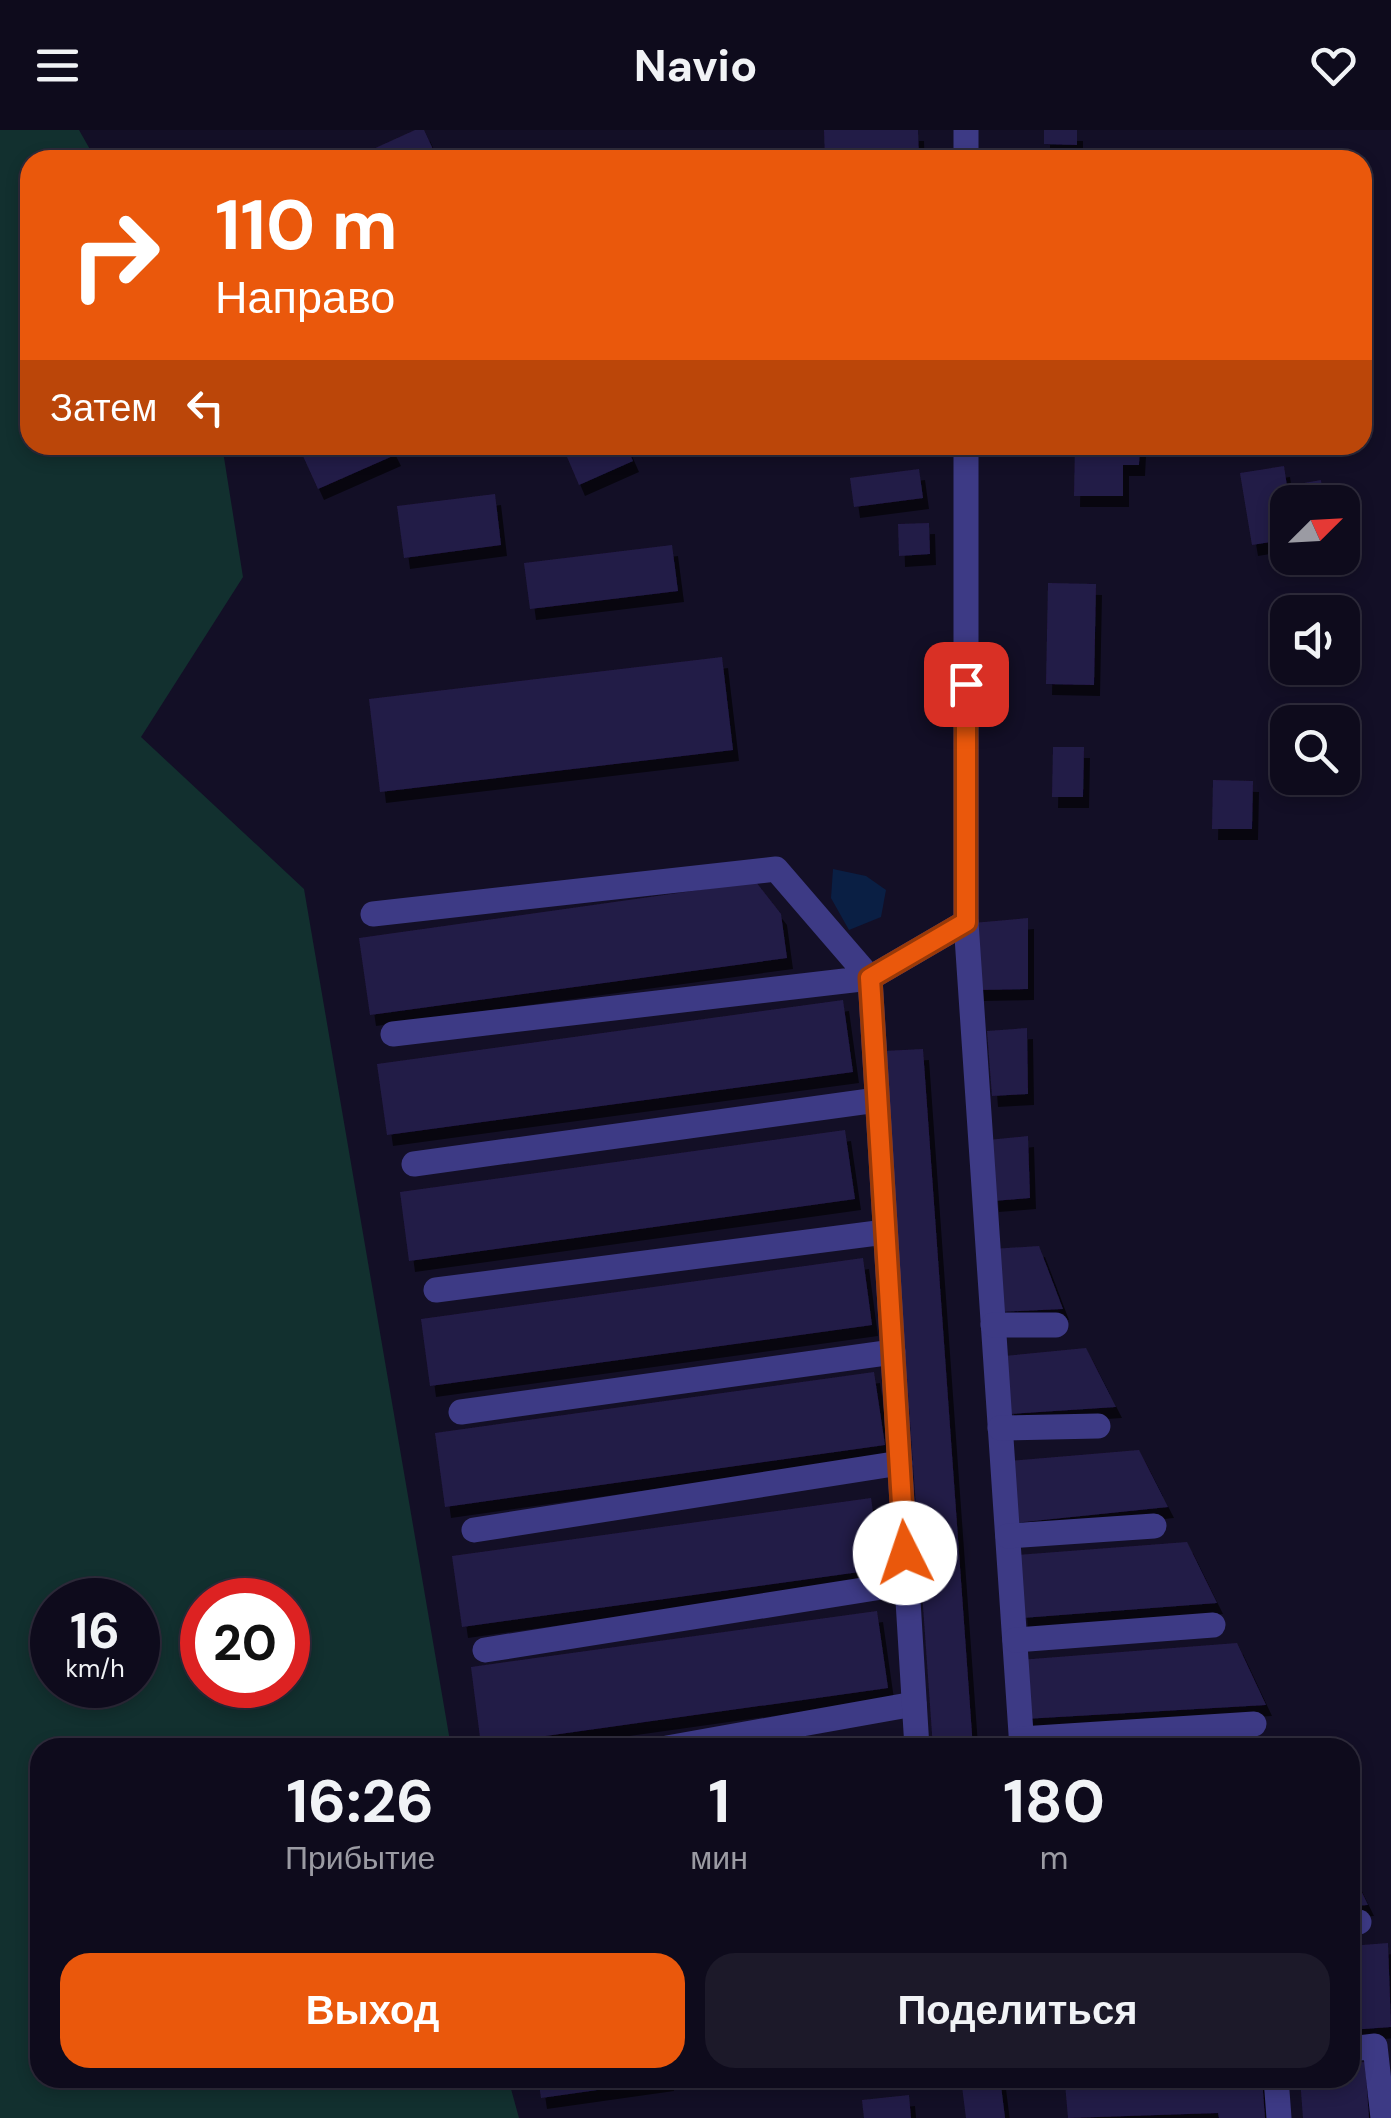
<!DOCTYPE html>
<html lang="ru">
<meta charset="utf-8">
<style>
:root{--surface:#0e0b1c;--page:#1c1929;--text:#f1f3f6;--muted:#9b9ba3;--line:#2e2b3b;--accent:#ea580c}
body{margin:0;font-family:"DM Sans",sans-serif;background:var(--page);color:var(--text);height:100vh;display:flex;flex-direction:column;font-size:38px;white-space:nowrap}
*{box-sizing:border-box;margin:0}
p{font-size:32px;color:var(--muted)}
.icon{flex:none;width:55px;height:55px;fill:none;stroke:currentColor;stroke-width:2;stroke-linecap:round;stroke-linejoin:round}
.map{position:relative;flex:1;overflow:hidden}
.details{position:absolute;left:30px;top:1608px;width:1330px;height:350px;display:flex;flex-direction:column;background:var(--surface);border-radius:30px;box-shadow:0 5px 15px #0003,0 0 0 2px var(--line)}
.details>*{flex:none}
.hud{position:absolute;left:20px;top:20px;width:1352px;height:305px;border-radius:30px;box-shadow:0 5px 15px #0003,0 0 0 2px var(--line);background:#ea580c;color:#fff;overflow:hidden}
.needle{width:65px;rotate:66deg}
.tools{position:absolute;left:1270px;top:355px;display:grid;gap:20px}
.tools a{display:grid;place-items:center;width:90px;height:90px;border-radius:20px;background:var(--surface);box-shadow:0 5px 15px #0003,0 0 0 2px var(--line);font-size:50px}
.speed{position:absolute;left:30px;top:1448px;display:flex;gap:20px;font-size:50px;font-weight:700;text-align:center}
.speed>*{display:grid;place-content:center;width:130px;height:130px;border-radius:50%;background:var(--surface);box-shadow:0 5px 15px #0003,0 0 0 2px var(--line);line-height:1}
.speed small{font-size:25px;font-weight:400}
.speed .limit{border:15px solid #d22;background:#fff;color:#111}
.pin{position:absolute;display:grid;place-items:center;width:85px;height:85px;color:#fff;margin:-42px;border-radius:20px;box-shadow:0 5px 15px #0006}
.me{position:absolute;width:110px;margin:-55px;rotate:356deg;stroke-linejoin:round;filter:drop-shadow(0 0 8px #0008)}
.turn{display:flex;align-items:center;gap:35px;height:210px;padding:0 30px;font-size:45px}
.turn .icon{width:130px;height:130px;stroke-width:2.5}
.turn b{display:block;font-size:70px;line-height:85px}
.then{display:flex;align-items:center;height:95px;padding:0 30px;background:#0003;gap:20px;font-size:38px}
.eta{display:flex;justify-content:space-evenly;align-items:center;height:170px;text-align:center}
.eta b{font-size:60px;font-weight:700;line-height:70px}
.cta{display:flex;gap:20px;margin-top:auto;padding:20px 30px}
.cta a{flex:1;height:115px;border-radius:30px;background:var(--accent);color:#fff;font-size:40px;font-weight:700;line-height:115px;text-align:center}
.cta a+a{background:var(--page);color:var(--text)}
header{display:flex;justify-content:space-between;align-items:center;height:130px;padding:0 30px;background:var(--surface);font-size:45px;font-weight:700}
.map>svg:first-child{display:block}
.green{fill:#12302f;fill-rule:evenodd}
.water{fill:#0a1f44}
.building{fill:#241b47;filter:url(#shadow)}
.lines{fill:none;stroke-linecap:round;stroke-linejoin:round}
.minor{stroke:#3d3a85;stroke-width:25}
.route-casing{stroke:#983908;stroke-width:25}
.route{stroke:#ea580c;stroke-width:18}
</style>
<header><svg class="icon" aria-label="menu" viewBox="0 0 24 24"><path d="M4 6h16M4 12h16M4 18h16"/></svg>Navio<svg class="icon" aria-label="heart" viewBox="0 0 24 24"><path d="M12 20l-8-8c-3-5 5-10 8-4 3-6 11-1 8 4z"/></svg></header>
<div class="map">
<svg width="1391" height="1988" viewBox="0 0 1391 1988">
<defs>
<filter id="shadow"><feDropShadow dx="6" dy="11" stdDeviation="0" flood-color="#0009"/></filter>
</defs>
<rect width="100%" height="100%" fill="#130f26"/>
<path class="green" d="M0,0H79L96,30H30V315H222L243,447L141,607L304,759L451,1617L40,1618V1948H508L519,1988H0ZM52,1470H138V1555H52ZM202,1470H288V1555H202Z"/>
<polygon class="water" points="833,739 866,746 886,760 881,787 849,800 831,768"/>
<g class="building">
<polygon points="415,0 424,0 438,30 349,30"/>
<polygon points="824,0 918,0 919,30 825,30"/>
<polygon points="1044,0 1077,0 1077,15 1044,14"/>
<polygon points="298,315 390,315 395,325 318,359"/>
<polygon points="562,315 626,315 633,331 579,355"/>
<polygon points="1075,315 1140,315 1139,335 1123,335 1123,366 1074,366"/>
<polygon points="1284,336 1287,356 1321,350 1324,372 1288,372 1288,409 1252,415 1240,343"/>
<polygon points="919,339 923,368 854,377 850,348"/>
<polygon points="495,364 501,415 404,428 397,376"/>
<polygon points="929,393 930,424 899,426 898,394"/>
<polygon points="672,415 678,461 530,479 524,433"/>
<polygon points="1048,453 1096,454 1094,555 1046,554"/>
<polygon points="722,527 733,620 380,662 369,569"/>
<polygon points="1053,617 1084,617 1083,667 1052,667"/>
<polygon points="1213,650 1253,651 1252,699 1212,699"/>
<polygon points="756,752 781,784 787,828 370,885 359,808"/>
<polygon points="1028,788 1028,859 978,860 973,793"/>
<polygon points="843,870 853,942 387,1005 377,934"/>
<polygon points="1027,898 1028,964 992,966 987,901"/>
<polygon points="923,919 973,1618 933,1618 884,921"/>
<polygon points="845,1000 855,1069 409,1131 400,1062"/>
<polygon points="1028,1006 1030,1068 993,1071 988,1010"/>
<polygon points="1039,1116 1063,1179 998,1182 993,1119"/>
<polygon points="863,1128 872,1195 430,1256 421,1189"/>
<polygon points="1086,1218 1116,1277 1009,1284 1004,1226"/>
<polygon points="874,1242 885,1315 445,1377 435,1303"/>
<polygon points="1139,1320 1168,1377 1014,1393 1008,1331"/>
<polygon points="871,1368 881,1439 462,1497 452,1426"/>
<polygon points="1187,1412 1217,1473 1022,1488 1017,1425"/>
<polygon points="877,1481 888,1558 481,1615 471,1537"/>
<polygon points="1237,1513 1266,1575 1024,1589 1019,1530"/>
<polygon points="886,1607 887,1618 829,1618 829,1615"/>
<polygon points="1350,1738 1368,1775 1350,1776"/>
<polygon points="1388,1813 1391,1897 1350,1900 1350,1816"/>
<polygon points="1365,1932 1369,1988 1303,1988 1300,1948 1350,1948 1350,1933"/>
<polygon points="538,1948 668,1948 668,1950 541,1968"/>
<polygon points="961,1948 1000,1948 1005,1988 966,1988"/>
<polygon points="1169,1948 1262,1948 1265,1988 1219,1988 1218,1983 1068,1988 1065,1953"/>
<polygon points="909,1965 911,1988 864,1988 862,1970"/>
</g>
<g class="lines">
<g class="minor">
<polyline points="966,30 966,0"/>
<polyline points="966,315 966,792 1022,1618"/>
<polyline points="373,784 776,739 870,848 393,904"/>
<polyline points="414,1034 877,970"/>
<polyline points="436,1160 885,1102"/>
<polyline points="993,1195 1056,1195"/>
<polyline points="461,1282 893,1222"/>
<polyline points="1000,1298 1098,1296"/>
<polyline points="474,1400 900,1333"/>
<polyline points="1008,1406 1154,1396"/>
<polyline points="1015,1510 1213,1495"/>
<polyline points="485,1520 907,1453"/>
<polyline points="1021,1609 1254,1594"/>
<polyline points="667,1618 914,1574"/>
<polyline points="917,1618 870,848 966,792"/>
<polyline points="1350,1792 1359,1792"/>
<polyline points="1350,1919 1375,1916 1383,1988"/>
<polyline points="1276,1948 1279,1988"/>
</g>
</g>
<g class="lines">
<g class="route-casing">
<polyline id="route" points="905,1423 870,848 966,792 966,554"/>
</g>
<use href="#route" class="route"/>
</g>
</svg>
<div class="tools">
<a><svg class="needle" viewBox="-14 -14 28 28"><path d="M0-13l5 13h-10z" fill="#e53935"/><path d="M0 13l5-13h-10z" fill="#9b9ba3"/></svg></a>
<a><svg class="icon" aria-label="sound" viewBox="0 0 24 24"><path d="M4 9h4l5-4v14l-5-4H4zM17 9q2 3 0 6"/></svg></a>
<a><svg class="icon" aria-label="search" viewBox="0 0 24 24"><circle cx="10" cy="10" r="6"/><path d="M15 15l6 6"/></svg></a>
</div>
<div class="speed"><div>16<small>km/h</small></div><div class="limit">20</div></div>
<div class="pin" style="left:966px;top:554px;background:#d93025"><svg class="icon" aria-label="arrive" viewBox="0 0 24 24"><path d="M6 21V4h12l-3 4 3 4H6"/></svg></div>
<svg class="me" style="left:905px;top:1423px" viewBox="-20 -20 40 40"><circle r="19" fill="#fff"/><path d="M0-13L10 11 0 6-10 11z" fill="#ea580c"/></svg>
<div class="hud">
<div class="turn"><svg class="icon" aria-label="right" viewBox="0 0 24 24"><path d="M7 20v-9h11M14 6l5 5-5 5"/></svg><div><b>110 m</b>Направо</div></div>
<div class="then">Затем<svg class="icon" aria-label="left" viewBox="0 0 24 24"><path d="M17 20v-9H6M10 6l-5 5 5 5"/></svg></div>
</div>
<section class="details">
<div class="eta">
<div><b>16:26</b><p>Прибытие</p></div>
<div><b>1</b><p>мин</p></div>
<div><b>180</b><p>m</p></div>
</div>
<div class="cta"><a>Выход</a><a>Поделиться</a></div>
</section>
</div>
